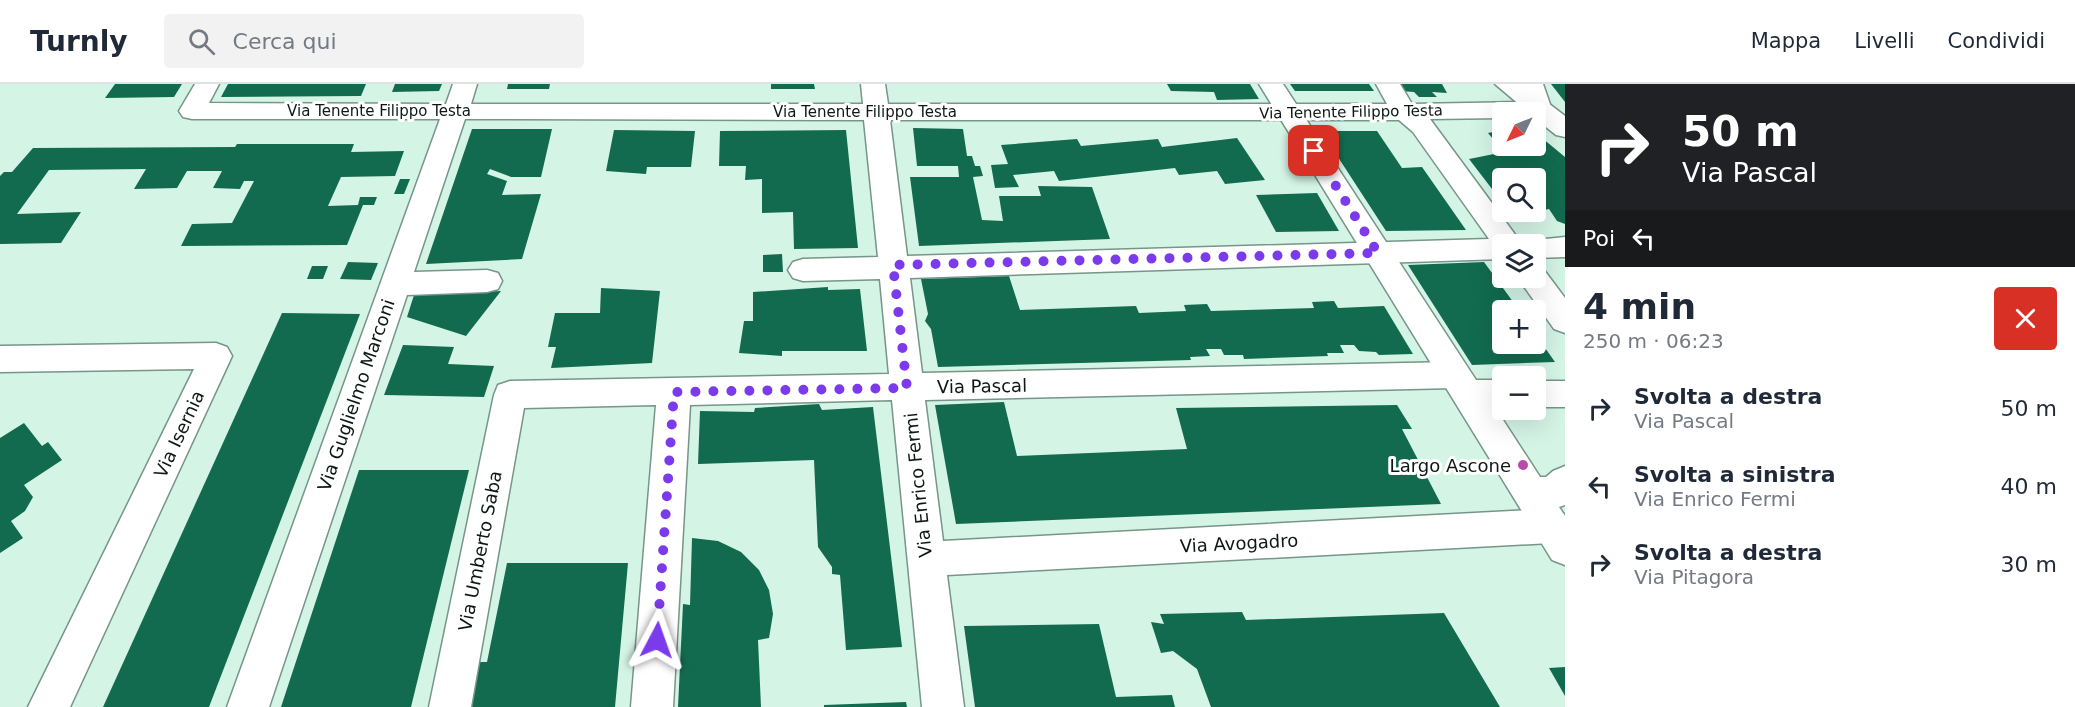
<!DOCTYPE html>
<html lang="it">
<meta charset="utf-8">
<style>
:root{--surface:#fff;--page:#f2f2f3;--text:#1f2937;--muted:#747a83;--line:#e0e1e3}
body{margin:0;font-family:"DejaVu Sans",sans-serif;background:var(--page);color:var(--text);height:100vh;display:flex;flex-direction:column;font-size:22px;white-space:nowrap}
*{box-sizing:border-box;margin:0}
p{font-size:20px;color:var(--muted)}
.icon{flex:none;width:33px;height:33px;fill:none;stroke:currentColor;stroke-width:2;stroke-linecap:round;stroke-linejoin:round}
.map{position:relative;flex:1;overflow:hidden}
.side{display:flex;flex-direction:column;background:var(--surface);width:510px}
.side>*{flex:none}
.hud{background:#202124;color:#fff;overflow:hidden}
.needle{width:39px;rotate:227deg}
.controls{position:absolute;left:1492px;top:18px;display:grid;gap:12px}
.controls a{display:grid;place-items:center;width:54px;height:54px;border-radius:6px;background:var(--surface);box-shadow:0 6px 24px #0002;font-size:30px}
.pin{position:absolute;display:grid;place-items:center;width:51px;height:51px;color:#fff;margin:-26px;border-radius:12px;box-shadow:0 3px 9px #0006}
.me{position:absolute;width:66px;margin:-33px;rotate:4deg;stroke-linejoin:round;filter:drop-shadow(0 0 4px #0008)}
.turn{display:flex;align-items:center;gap:21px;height:126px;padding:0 18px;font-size:27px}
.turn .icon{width:78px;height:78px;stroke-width:2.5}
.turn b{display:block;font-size:42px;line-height:51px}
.then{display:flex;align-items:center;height:57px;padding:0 18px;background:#0003;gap:12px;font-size:22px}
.round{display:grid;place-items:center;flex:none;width:63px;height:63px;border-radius:6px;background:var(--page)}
.summary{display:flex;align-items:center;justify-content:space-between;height:102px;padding:0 18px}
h1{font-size:36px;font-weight:800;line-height:45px}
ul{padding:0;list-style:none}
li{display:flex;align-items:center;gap:18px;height:78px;padding:0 18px}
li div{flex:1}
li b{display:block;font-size:22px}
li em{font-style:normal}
header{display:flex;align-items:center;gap:36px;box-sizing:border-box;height:84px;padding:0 30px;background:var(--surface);border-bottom:2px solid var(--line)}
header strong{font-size:28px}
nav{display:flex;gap:33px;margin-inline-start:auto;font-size:21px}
.search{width:420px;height:54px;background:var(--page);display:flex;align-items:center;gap:15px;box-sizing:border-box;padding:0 21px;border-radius:6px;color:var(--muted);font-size:22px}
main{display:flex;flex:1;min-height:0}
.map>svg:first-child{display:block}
.building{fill:#126b4f}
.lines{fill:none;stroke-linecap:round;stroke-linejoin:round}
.minor-casing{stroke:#779588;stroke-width:3}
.tertiary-casing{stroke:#779588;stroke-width:3}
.minor{fill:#fff;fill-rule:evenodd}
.tertiary{fill:#fff;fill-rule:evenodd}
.route{stroke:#7c3aed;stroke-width:10;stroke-dasharray:0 18}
.poi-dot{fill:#b84baa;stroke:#fff;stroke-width:2}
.labels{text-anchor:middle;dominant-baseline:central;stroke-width:6;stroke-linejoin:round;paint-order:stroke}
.far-street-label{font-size:15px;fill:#0d1813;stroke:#fff}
.street-label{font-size:18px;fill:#0d1813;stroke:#fff}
.poi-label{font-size:18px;fill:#0d1813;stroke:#fff;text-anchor:end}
</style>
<header>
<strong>Turnly</strong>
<div class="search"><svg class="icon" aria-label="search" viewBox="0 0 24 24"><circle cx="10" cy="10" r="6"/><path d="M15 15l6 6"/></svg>Cerca qui</div>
<nav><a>Mappa</a><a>Livelli</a><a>Condividi</a></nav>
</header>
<main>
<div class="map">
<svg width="1565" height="623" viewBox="0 0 1565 623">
<rect width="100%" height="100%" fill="#d4f4e6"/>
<g class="building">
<polygon points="115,0 182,0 174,13 105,14"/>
<polygon points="228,0 366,0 361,12 221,13"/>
<polygon points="395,0 442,0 439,7 392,8"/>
<polygon points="508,0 550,0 549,5 507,5"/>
<polygon points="771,0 814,0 815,5 771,5"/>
<polygon points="1167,0 1250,0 1259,15 1217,16 1214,8 1171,7"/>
<polygon points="1290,0 1369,0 1374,7 1295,7"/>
<polygon points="1396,0 1442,0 1447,9 1432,8 1437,13 1419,13 1414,8 1400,7"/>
<polygon points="1551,0 1565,0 1565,18"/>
<polygon points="913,44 963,45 967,72 972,72 975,82 980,82 983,92 973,93 982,136 1003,137 999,112 1041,112 1038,102 1092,103 1110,155 919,162 910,93 959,93 958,82 917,82"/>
<polygon points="472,45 552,45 541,93 511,93 490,85 487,90 507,97 502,111 541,110 522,175 426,180"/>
<polygon points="614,46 695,47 691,83 647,83 646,90 606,87"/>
<polygon points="846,46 858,164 794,165 793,128 762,129 762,95 745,96 746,82 719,82 720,47"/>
<polygon points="1503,46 1503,62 1536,62 1536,49 1565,73 1565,140 1557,137 1549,125 1544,126 1536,118 1536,94 1503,94 1503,108 1492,105 1469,75 1504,68 1488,49"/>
<polygon points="1321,47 1377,47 1402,84 1422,83 1466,146 1386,147"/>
<polygon points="1237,54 1265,96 1225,100 1217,87 1179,91 1175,84 1059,97 1054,87 1013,91 1019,103 995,104 991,81 1008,80 1001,61 1077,55 1081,62 1158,55 1162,63"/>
<polygon points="237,60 354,60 351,68 404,67 395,92 341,93 328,122 358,121 360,113 377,113 374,121 363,121 347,161 181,162 192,140 232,139 254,97 244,97 240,105 213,104 222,87 187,87 177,104 134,105 146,85 49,86 17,130 81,128 61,159 0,160 0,92 4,88 12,88 33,64 235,63"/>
<polygon points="400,95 410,95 404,110 394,110"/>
<polygon points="1317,109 1339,147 1276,148 1256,111"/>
<polygon points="782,170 783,188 763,188 763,171"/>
<polygon points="348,178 378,179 371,196 340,195"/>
<polygon points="1484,178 1519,226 1503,226 1503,260 1536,260 1536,251 1555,278 1472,281 1408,181"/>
<polygon points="312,182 328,182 323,195 307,195"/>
<polygon points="1009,192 1020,226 1136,222 1139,229 1186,227 1184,221 1207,220 1211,227 1314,224 1312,218 1334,217 1338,224 1384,222 1413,270 1379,271 1376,268 1359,267 1354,261 1340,261 1344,269 1327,269 1328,272 1244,275 1243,271 1224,271 1221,265 1206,265 1210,272 1190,273 1191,276 938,283 931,245 925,237 928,230 921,195"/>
<polygon points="828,203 828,206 860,205 867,267 782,267 782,272 739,269 744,237 753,237 753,208"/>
<polygon points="601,204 660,207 652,279 551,284 556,263 548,263 555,229 600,229"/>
<polygon points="501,207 466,252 407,233 414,211"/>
<polygon points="282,229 360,230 209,623 103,623"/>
<polygon points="403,261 454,263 448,280 494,282 484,313 384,311"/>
<polygon points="1004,318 1017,372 1187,365 1176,324 1397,321 1412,345 1402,345 1441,420 956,440 935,321"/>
<polygon points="819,320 822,326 873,323 902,563 846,566 840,491 832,490 832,483 818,463 814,376 698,380 700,327 754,328 755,324"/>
<polygon points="24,339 42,362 48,358 62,376 24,401 33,413 25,427 11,437 23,454 0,469 0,354"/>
<polygon points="359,386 469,386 411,623 281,623"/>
<polygon points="692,454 718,457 741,468 759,486 769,506 773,530 769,554 758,556 761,623 678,623 683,520 690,521"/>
<polygon points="507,479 628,479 615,623 471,623 480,578 487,578"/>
<polygon points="1242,528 1246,536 1444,529 1500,623 1211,623 1197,585 1173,567 1161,569 1151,538 1164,540 1160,530"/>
<polygon points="1099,540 1116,613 1172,611 1175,623 975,623 964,542"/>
<polygon points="1565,583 1565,612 1549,584"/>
<polygon points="906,618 907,623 824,623 824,621"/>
</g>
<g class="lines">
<g class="minor-casing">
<g id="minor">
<path d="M195,0H219L209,19L446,20L453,0H477L471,20H863L861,0H885L888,20H1387L1376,0H1400L1412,20L1524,18L1519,0H1543L1552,26L1548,32L1536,34V28H1503V34L1430,35L1522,160H1503V175L910,194L922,289L1454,278L1465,282L1470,291L1465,300L1454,304L925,316L943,457L1551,425L1564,430L1565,451L1551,459L947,491L964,623H922L892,316L690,321L673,623H631L656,321L524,324L471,623H429L494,311L498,301L510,297L889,290L880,195L803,197L793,194L788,186L793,178L803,175L878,173L864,36L465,35L414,188L487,186L498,189L502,197L498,205L487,208L407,211L269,623H227L440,35H192L183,33L179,27ZM890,36H1399L1413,48L1489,155L907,172Z"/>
<polygon points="1565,153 1565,173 1536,174 1536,160 1524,160 1526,157"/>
<polygon points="1536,184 1544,186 1565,214 1565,249 1554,245 1518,194 1536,194"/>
<polygon points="216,259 227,263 232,272 70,623 28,623 194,285 0,288 0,262"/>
</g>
</g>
<g class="tertiary-casing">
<g id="tertiary">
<polygon points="1259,0 1283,0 1476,296 1503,296 1503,322 1494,322 1540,393 1546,393 1553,387 1565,382 1565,421 1559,423 1565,432 1565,481 1552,476"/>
<polygon points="1495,0 1523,0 1565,32 1565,53 1556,51 1536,35 1536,28 1528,28"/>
<rect x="1536" y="297" width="29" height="26"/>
</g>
</g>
<use href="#minor" class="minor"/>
<use href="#tertiary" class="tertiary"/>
</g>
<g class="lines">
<polyline class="route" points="657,556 674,308 907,304 893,181 1378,169 1314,67"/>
</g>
<circle class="poi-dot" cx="1523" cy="381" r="6"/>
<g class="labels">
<g class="far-street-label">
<text x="379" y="27">Via Tenente Filippo Testa</text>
<text x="865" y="28">Via Tenente Filippo Testa</text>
<text transform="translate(1351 28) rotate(-1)">Via Tenente Filippo Testa</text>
</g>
<g class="street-label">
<text transform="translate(982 302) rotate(-1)">Via Pascal</text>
<text transform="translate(356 311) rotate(-71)">Via Guglielmo Marconi</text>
<text transform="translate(179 350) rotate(-65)">Via Isernia</text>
<text transform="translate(918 401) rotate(-96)">Via Enrico Fermi</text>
<text transform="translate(1239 459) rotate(-3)">Via Avogadro</text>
<text transform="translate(480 467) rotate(-79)">Via Umberto Saba</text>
</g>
<g class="poi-label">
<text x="1511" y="381">Largo Ascone</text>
</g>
</g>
</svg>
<div class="controls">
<a><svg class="needle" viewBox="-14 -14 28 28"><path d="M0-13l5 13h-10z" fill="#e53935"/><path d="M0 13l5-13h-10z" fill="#747a83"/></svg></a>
<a><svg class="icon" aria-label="search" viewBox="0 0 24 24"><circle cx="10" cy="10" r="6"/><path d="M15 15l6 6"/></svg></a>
<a><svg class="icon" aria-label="layers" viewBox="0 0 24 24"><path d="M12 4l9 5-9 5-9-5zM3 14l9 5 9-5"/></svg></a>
<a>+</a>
<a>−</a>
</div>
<div class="pin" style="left:1314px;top:67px;background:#d93025"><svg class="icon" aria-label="arrive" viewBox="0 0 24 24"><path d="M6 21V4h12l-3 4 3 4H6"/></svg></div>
<svg class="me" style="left:657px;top:556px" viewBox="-20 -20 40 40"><path d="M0-17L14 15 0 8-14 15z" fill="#7c3aed" stroke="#fff" stroke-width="4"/></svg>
</div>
<section class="side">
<div class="hud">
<div class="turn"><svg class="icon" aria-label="right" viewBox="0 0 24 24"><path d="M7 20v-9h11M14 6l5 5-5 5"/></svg><div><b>50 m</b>Via Pascal</div></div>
<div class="then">Poi<svg class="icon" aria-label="left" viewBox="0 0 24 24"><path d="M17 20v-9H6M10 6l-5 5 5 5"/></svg></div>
</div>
<div class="summary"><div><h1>4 min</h1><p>250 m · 06:23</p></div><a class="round" style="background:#d93025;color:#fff"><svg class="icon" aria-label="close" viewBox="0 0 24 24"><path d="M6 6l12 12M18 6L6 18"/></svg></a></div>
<ul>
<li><svg class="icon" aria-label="right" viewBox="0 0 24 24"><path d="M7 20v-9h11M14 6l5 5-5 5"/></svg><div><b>Svolta a destra</b><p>Via Pascal</p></div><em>50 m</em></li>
<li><svg class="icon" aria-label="left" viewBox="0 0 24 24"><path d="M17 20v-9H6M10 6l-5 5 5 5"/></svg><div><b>Svolta a sinistra</b><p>Via Enrico Fermi</p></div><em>40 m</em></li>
<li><svg class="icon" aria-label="right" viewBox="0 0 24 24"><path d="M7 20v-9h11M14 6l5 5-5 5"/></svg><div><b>Svolta a destra</b><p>Via Pitagora</p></div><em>30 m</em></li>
</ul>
</section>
</main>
